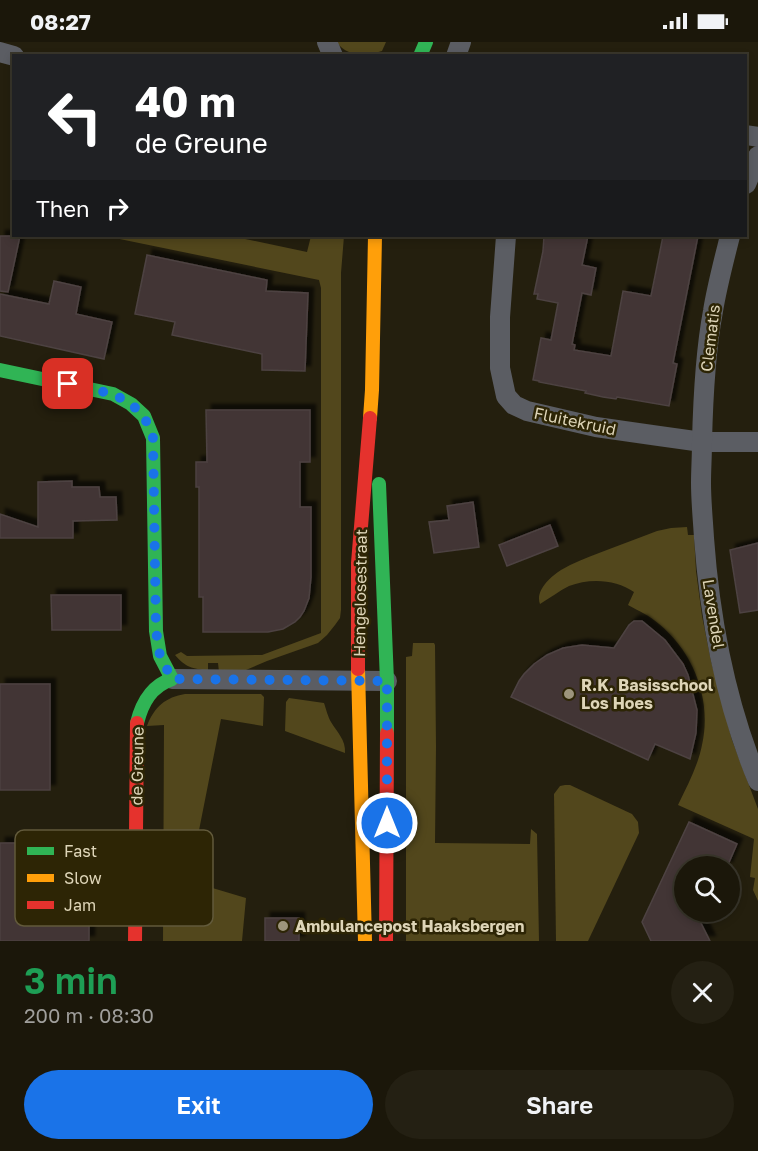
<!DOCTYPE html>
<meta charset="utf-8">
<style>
:root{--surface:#1b170a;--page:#242013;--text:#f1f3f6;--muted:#a09f9c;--line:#39362b;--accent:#1a73e8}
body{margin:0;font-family:"Golos Text",sans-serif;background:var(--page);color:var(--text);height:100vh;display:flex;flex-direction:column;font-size:22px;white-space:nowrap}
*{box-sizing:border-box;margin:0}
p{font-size:20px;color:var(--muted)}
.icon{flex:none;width:33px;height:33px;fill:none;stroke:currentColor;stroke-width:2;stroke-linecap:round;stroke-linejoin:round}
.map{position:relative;height:899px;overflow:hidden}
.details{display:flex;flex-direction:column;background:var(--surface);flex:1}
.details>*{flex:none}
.banner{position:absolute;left:12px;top:12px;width:735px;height:183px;border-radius:0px;box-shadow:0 3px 9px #0003,0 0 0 2px var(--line);background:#202124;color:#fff;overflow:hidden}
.buttons{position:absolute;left:674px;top:814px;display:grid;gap:12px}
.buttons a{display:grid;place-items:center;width:66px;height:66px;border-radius:50%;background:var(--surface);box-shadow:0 3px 9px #0003,0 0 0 2px var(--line);font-size:30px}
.pin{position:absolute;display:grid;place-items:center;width:51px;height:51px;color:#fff;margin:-26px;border-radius:12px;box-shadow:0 3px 9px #0006}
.me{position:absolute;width:66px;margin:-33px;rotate:0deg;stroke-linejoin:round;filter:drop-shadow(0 0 4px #0008)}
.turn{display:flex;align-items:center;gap:21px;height:126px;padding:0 24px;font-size:27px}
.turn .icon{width:78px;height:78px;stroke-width:2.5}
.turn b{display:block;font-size:42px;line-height:51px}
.then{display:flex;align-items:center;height:57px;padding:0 24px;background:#0003;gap:12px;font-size:22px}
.round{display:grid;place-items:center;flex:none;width:63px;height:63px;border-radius:32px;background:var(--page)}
.overview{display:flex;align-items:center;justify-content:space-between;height:102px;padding:0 24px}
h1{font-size:36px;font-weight:600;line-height:45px;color:#1e9e55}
.action{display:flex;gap:12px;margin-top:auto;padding:12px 24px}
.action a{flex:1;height:69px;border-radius:36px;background:var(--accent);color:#fff;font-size:24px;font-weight:600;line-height:69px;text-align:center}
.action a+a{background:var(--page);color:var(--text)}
.status{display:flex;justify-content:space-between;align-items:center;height:42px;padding:0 30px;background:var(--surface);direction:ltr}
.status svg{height:16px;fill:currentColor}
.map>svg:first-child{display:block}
.green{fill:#52471c}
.building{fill:#423635;stroke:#4d4242;stroke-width:1.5;filter:url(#shadow)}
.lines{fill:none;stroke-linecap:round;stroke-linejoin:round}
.street{stroke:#5b5d63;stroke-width:20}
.fast{stroke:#30b455;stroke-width:14}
.slow{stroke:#ff9f0a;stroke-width:14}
.jam{stroke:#e5322d;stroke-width:14}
.route{stroke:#1a73e8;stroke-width:10;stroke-dasharray:0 18}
.poi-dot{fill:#9d957c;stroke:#2d2505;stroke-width:2}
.labels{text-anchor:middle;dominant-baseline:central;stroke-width:5;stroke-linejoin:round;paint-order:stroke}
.street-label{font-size:16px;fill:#ded5b8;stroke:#2d2505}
.poi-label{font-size:16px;font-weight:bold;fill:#ded5b8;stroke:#2d2505;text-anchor:start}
.key{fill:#2d2505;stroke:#625a3b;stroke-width:1.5}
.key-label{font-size:16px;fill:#ded5b8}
</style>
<div class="status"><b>08:27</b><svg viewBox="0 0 49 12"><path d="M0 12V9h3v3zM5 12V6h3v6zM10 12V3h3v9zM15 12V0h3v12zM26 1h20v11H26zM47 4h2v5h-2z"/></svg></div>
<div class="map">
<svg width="758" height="899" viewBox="0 0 758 899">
<defs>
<filter id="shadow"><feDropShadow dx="5.5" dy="-5.5" stdDeviation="1.5" flood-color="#0009"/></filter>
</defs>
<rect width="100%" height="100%" fill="#241f0e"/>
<g class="green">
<path d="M336,0H386L382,9C364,14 350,16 336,0Z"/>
<path d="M105,194H231L307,210L311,194H344L341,231V568L340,576L335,583L327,593L318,601L267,619L246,628L219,630L218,621H208V629C192,626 186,626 175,613L181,610L187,614L262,613L321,591V246L319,238Z"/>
<path d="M687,485L688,493H694L696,529L702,574L711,619L732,698L758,767V859L753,848L755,836L750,835L754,797L678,763C687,744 698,724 702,703C712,658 694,611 659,582C650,574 639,569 628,563L634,550C616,537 589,536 569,544C559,549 550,556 540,562C535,549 550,535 561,528C573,521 586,516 599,511C618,504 638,496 657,489L671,486Z"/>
<polygon points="413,601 434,601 435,603 436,705 435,801 530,802 531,787 537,792 539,899 406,899 406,615 412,614"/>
<path d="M185,652H261L264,655L263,684L221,677L189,839L246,856L242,899H163L164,683L147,684C154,665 166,655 185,652Z"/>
<path d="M289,656L324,661C326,667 328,675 331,680C337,690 346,698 345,711L285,689L286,660Z"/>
<polygon points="565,743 570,743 632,772 638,780 639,791 588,899 556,899 554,752 560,744"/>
</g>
<g class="building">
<polygon points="0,194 20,194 8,250 0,249"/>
<polygon points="544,194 588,194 582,223 596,226 591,253 582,251 572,302 575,303 574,308 611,314 623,249 651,254 663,194 698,194 673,321 677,322 669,364 617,355 616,357 603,355 585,351 586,349 539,340 539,339 533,338 541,296 551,298 558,261 537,257 538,252 534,252 543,209"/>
<polygon points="147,213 267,238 266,249 308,251 305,329 262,328 262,312 172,293 175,280 135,272"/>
<polygon points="54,239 81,245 76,272 112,280 104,317 0,294 0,252 49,262"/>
<polygon points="206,368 310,368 310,420 300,420 300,465 311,465 311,535 309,556 304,569 300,575 295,580 283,587 268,590 203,590 203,555 199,555 199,445 196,445 196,420 207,420"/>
<polygon points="72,439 72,445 99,445 100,455 116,455 117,478 73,479 73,496 0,496 0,472 38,485 38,440"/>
<polygon points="473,460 479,505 434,511 429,480 449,478 447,464"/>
<polygon points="550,483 558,504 507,524 499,503"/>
<polygon points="758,501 758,568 740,571 730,508"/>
<polygon points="51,553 121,553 121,588 52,588"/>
<polygon points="634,579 642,579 665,598 683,622 688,633 697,668 696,691 690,717 655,702 648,718 511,655 519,639 524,632 534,622 547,613 563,606 582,603 614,606 629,583"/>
<rect x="0" y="642" width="50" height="106"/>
<polygon points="689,780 737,802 727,825 684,825 684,870 706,870 701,881 710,899 651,899 642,880"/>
<rect x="0" y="801" width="89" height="98"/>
<rect x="265" y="876" width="34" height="23"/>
</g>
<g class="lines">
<g class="street">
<polyline points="327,0 333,14"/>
<polyline points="0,10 14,14"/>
<polyline points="456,14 461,0"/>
<polyline points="746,93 758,95"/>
<polyline points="746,142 758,114"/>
<polyline points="506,194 500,275 500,326 506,354 514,363 527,369 596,385 659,394 702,400 758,400"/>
<path d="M730,194C724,218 717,244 713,269C705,312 703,357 702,400C702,414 701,428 701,441C701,460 703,478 704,496C710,579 726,662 758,739"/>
<polyline points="172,637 387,639"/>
</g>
<g class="fast">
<polyline points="420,14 426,0"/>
<path d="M0,328L113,352L131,362L144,374L153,396L156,589L160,614L172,637C151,644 142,661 137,681"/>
<polyline points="379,442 387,639 387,691"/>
</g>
<g class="slow">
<polyline points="370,376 372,348 375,194"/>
<polyline points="358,627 365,899"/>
</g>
<g class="jam">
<polyline points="358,627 358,521 370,376"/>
<polyline points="135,899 137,681"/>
<polyline points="386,899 387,691"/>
</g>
</g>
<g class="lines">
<polyline class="route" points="68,342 113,352 131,362 144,374 153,396 156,589 160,614 172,637 387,639 387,781"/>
</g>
<g class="poi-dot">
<circle cx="569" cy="652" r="6"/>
<circle cx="283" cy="884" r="6"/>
</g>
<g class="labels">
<g class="street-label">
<text transform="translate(710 296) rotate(-83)">Clematis</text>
<text transform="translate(575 379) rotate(12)">Fluitekruid</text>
<text transform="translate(360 551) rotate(-89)">Hengelosestraat</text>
<text transform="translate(714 572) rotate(81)">Lavendel</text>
<text transform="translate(137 724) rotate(-89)">de Greune</text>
</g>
<g class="poi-label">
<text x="581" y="643">R.K. Basisschool<tspan x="581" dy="18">Los Hoes</tspan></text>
<text x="295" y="884">Ambulancepost Haaksbergen</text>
</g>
</g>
<rect x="15" y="788" width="198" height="96" rx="9" class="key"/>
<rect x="27" y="805" width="27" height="8" fill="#30b455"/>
<rect x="27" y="832" width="27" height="8" fill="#ff9f0a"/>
<rect x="27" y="859" width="27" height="8" fill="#e5322d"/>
<g class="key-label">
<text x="64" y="815">Fast</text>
<text x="64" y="842">Slow</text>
<text x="64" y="869">Jam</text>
</g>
</svg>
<div class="buttons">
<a><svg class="icon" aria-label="search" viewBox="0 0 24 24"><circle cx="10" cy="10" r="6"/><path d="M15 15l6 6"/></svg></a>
</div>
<div class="pin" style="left:68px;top:342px;background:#d93025"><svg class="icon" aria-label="arrive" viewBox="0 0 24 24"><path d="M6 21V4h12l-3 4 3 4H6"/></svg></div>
<svg class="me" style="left:387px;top:781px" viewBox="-20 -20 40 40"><circle r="17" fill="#1a73e8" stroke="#fff" stroke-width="3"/><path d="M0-11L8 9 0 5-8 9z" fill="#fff"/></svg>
<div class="banner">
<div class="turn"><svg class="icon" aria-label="left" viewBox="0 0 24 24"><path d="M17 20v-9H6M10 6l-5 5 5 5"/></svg><div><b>40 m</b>de Greune</div></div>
<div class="then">Then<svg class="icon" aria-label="right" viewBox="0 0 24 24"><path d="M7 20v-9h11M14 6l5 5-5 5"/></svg></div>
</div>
</div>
<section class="details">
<div class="overview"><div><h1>3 min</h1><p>200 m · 08:30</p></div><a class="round"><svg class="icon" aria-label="close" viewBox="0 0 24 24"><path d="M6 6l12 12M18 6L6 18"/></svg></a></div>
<div class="action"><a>Exit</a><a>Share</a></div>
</section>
